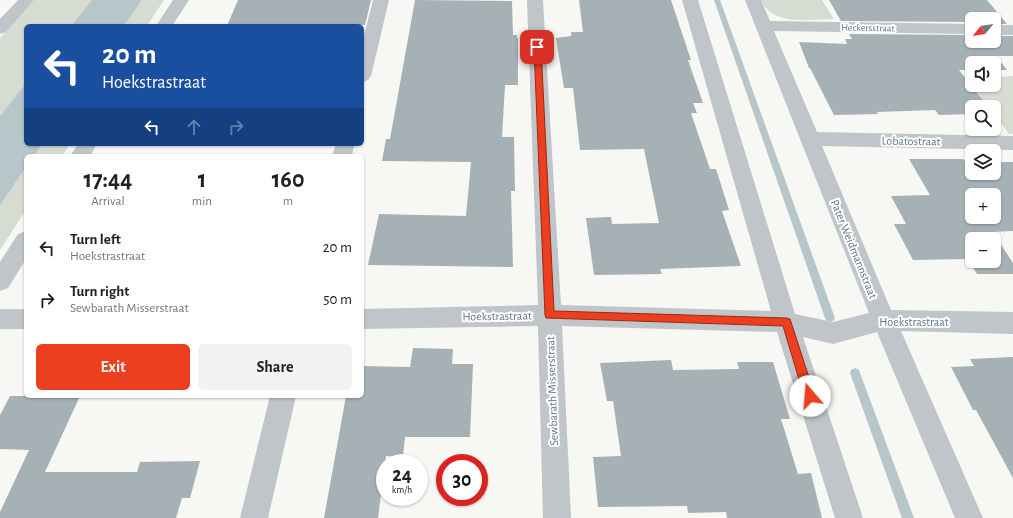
<!DOCTYPE html>
<meta charset="utf-8">
<style>
:root{--surface:#fff;--page:#f2f2f2;--text:#222;--muted:#767676;--accent:#ec3f1f}
body{margin:0;font-family:"Alegreya Sans",sans-serif;background:var(--page);color:var(--text);height:100vh;display:flex;flex-direction:column;font-size:15px;white-space:nowrap}
*{box-sizing:border-box;margin:0}
p{font-size:13px;color:var(--muted)}
.icon{flex:none;width:22px;height:22px;fill:none;stroke:currentColor;stroke-width:2;stroke-linecap:round;stroke-linejoin:round}
.map{position:relative;flex:1;overflow:hidden}
.sheet{position:absolute;left:24px;top:154px;width:340px;height:244px;display:flex;flex-direction:column;background:var(--surface);border-radius:6px;box-shadow:0 1px 3px #0004}
.sheet>*{flex:none}
.banner{position:absolute;left:24px;top:24px;width:340px;height:122px;border-radius:6px;box-shadow:0 1px 3px #0004;background:#1a4fa0;color:#fff;overflow:hidden}
.needle{width:26px;rotate:240deg}
.tools{position:absolute;left:965px;top:12px;display:grid;gap:8px}
.tools a{display:grid;place-items:center;width:36px;height:36px;border-radius:6px;background:var(--surface);box-shadow:0 1px 3px #0004;font-size:20px}
.speed{position:absolute;left:376px;top:454px;display:flex;gap:8px;font-size:20px;font-weight:700;text-align:center}
.speed>*{display:grid;place-content:center;width:52px;height:52px;border-radius:50%;background:var(--surface);box-shadow:0 1px 3px #0004;line-height:1}
.speed small{font-size:10px;font-weight:400}
.speed .limit{border:6px solid #d22;background:#fff;color:#111}
.pin{position:absolute;display:grid;place-items:center;width:34px;height:34px;color:#fff;margin:-17px;border-radius:8px;box-shadow:0 2px 6px #0006}
.me{position:absolute;width:44px;margin:-22px;rotate:342deg;stroke-linejoin:round;filter:drop-shadow(0 0 3px #0008)}
.turn{display:flex;align-items:center;gap:14px;height:84px;padding:0 12px;font-size:18px}
.turn .icon{width:52px;height:52px;stroke-width:2.5}
.turn b{display:block;font-size:28px;line-height:34px}
.lanes{display:flex;align-items:center;height:38px;padding:0 12px;background:#0003;justify-content:center;gap:20px;direction:ltr}
.lanes .off{opacity:.35}
.eta{display:flex;justify-content:space-evenly;align-items:center;height:68px;text-align:center}
.eta b{font-size:24px;font-weight:700;line-height:28px}
.button{display:flex;gap:8px;margin-top:auto;padding:8px 12px}
.button a{flex:1;height:46px;border-radius:6px;background:var(--accent);color:#fff;font-size:16px;font-weight:700;line-height:46px;text-align:center}
.button a+a{background:var(--page);color:var(--text)}
ul{padding:0;list-style:none}
li{display:flex;align-items:center;gap:12px;height:52px;padding:0 12px}
li div{flex:1}
li b{display:block;font-size:15px}
li em{font-style:normal}
.map>svg:first-child{display:block}
.green{fill:#d7dcd3}
.water{fill:#b6c6c9}
.lines{fill:none;stroke-linecap:round;stroke-linejoin:round}
.stream{fill:#b6c6c9;fill-rule:evenodd}
.building{fill:#a6b1b6;fill-rule:evenodd}
.minor{fill:#bfc5c8;fill-rule:evenodd}
.tertiary{fill:#bfc5c8;fill-rule:evenodd}
.route{fill:#ec3f1f;stroke:#992914}
.labels{text-anchor:middle;dominant-baseline:central;stroke-width:4;stroke-linejoin:round;paint-order:stroke}
.far-street-label{font-size:10px;fill:#607581;stroke:#fff}
.street-label{font-size:12px;fill:#607581;stroke:#fff}
</style>
<div class="map">
<svg width="1013" height="518" viewBox="0 0 1013 518">
<rect width="100%" height="100%" fill="#f7f7f4"/>
<g class="green">
<polygon points="34,0 92,0 71,26 26,26 26,83 0,116 0,38"/>
<polygon points="142,0 164,0 147,26 124,26"/>
<path d="M761,0H822L834,19C809,19 773,27 761,0Z"/>
<polygon points="1013,76 1013,134 1009,134 994,114 994,107 989,107 972,85 994,85 994,77"/>
<polygon points="42,144 70,144 62,156 34,156"/>
<polygon points="26,167 26,210 0,250 0,204"/>
</g>
<g class="water">
<polygon points="92,0 142,0 124,26 71,26"/>
<polygon points="26,83 26,144 42,144 34,156 26,156 26,167 0,205 0,116"/>
</g>
<g class="lines">
<g class="stream">
<polygon points="714,0 720,0 835,318 833,321 830,322 827,321 825,318"/>
<polygon points="855,368 859,370 860,373 914,518 902,518 850,373 851,370"/>
</g>
</g>
<g class="building">
<polygon points="238,0 371,0 365,25 227,26"/>
<polygon points="415,0 512,1 513,35 517,35 517,38 518,38 518,85 505,85 502,137 514,137 515,191 511,191 513,267 368,265 379,214 466,216 471,162 382,161 386,139 390,139"/>
<polygon points="579,0 671,0 691,60 688,60 703,103 693,103 697,113 691,113 710,169 716,169 729,210 722,211 741,266 660,269 662,274 594,275 586,218 611,217 612,224 659,223 644,149 580,150 573,88 564,88 556,38 571,36 571,32 583,32"/>
<polygon points="829,0 987,0 1007,24 994,24 994,19 972,19 972,22 841,21"/>
<polygon points="849,34 972,35 972,41 994,41 994,36 1013,36 1013,56 996,56 1007,70 994,70 994,63 972,63 972,70 959,70 987,105 972,105 972,114 939,115 935,110 877,112 878,114 834,115 810,68 809,68 799,42 847,44 845,39 852,39"/>
<path d="M909,159H963L966,162H972V173H994V162H1013V231L993,232L1013,263V274H977L968,259L913,260L894,224H906L891,196L930,195ZM972,195H994V217H972ZM972,239H994V261H972Z"/>
<polygon points="413,348 453,349 452,364 473,364 470,437 405,437 403,457 386,456 378,518 324,518 346,396 362,396 362,366 410,367"/>
<polygon points="1013,357 1013,478 976,410 973,410 951,367 974,366 970,359"/>
<polygon points="671,360 673,370 739,369 737,362 773,362 790,419 781,419 798,474 811,473 822,518 727,518 726,512 688,513 687,506 598,507 593,457 621,456 613,401 607,401 600,363"/>
<polygon points="10,396 80,396 45,472 137,472 140,462 200,461 190,498 182,498 176,518 0,518 0,512 29,450 0,449 0,415"/>
</g>
<g class="lines">
<g class="minor">
<polygon points="173,0 189,0 172,26 156,26"/>
<polygon points="373,0 389,0 371,76 368,80 362,82 362,44"/>
<polygon points="527,0 543,0 561,305 771,311 682,0 698,0 795,314 833,322 869,313 745,0 761,0 770,21 972,24 972,34 774,31 817,132 1013,136 1013,150 822,146 891,310 1013,312 1013,334 901,331 983,518 955,518 877,332 833,344 803,337 863,518 835,518 777,332 562,326 571,518 543,518 538,326 362,329 362,309 538,305"/>
<rect x="994" y="25" width="19" height="10"/>
<polygon points="78,144 97,144 90,156 70,156"/>
<polygon points="336,144 354,144 352,156 332,156"/>
<polygon points="26,231 26,259 8,288 0,291 0,262 18,234"/>
<rect x="0" y="309" width="26" height="20"/>
<polygon points="270,396 296,396 268,518 240,518"/>
</g>
<polygon class="tertiary" points="18,0 34,0 6,32 0,34 0,19"/>
</g>
<polygon class="route" points="537,45 541,47 554,311 786,318 790,319 791,322 815,396 814,400 810,401 806,400 804,396 783,326 546,318 545,315 534,47"/>
<g class="labels">
<g class="far-street-label">
<text transform="translate(868 28) rotate(1)">Heckersstraat</text>
</g>
<g class="street-label">
<text transform="translate(911 141) rotate(1)">Lobatostraat</text>
<text transform="translate(854 249) rotate(68)">Pater Weidmannstraat</text>
<text transform="translate(497 316) rotate(-1)">Hoekstrastraat</text>
<text x="914" y="322">Hoekstrastraat</text>
<text transform="translate(552 391) rotate(-92)">Sewbarath Misserstraat</text>
</g>
</g>
</svg>
<div class="tools">
<a><svg class="needle" viewBox="-14 -14 28 28"><path d="M0-13l5 13h-10z" fill="#e53935"/><path d="M0 13l5-13h-10z" fill="#767676"/></svg></a>
<a><svg class="icon" aria-label="sound" viewBox="0 0 24 24"><path d="M4 9h4l5-4v14l-5-4H4zM17 9q2 3 0 6"/></svg></a>
<a><svg class="icon" aria-label="search" viewBox="0 0 24 24"><circle cx="10" cy="10" r="6"/><path d="M15 15l6 6"/></svg></a>
<a><svg class="icon" aria-label="layers" viewBox="0 0 24 24"><path d="M12 4l9 5-9 5-9-5zM3 14l9 5 9-5"/></svg></a>
<a>+</a>
<a>−</a>
</div>
<div class="speed"><div>24<small>km/h</small></div><div class="limit">30</div></div>
<div class="pin" style="left:537px;top:47px;background:#d93025"><svg class="icon" aria-label="arrive" viewBox="0 0 24 24"><path d="M6 21V4h12l-3 4 3 4H6"/></svg></div>
<svg class="me" style="left:810px;top:396px" viewBox="-20 -20 40 40"><circle r="19" fill="#fff"/><path d="M0-13L10 11 0 6-10 11z" fill="#ec3f1f"/></svg>
<div class="banner">
<div class="turn"><svg class="icon" aria-label="left" viewBox="0 0 24 24"><path d="M17 20v-9H6M10 6l-5 5 5 5"/></svg><div><b>20 m</b>Hoekstrastraat</div></div>
<div class="lanes"><svg class="icon" aria-label="left" viewBox="0 0 24 24"><path d="M17 20v-9H6M10 6l-5 5 5 5"/></svg><svg class="icon off" aria-label="ahead" viewBox="0 0 24 24"><path d="M12 20V5M6 11l6-6 6 6"/></svg><svg class="icon off" aria-label="right" viewBox="0 0 24 24"><path d="M7 20v-9h11M14 6l5 5-5 5"/></svg></div>
</div>
<section class="sheet">
<div class="eta">
<div><b>17:44</b><p>Arrival</p></div>
<div><b>1</b><p>min</p></div>
<div><b>160</b><p>m</p></div>
</div>
<ul>
<li><svg class="icon" aria-label="left" viewBox="0 0 24 24"><path d="M17 20v-9H6M10 6l-5 5 5 5"/></svg><div><b>Turn left</b><p>Hoekstrastraat</p></div><em>20 m</em></li>
<li><svg class="icon" aria-label="right" viewBox="0 0 24 24"><path d="M7 20v-9h11M14 6l5 5-5 5"/></svg><div><b>Turn right</b><p>Sewbarath Misserstraat</p></div><em>50 m</em></li>
</ul>
<div class="button"><a>Exit</a><a>Share</a></div>
</section>
</div>
